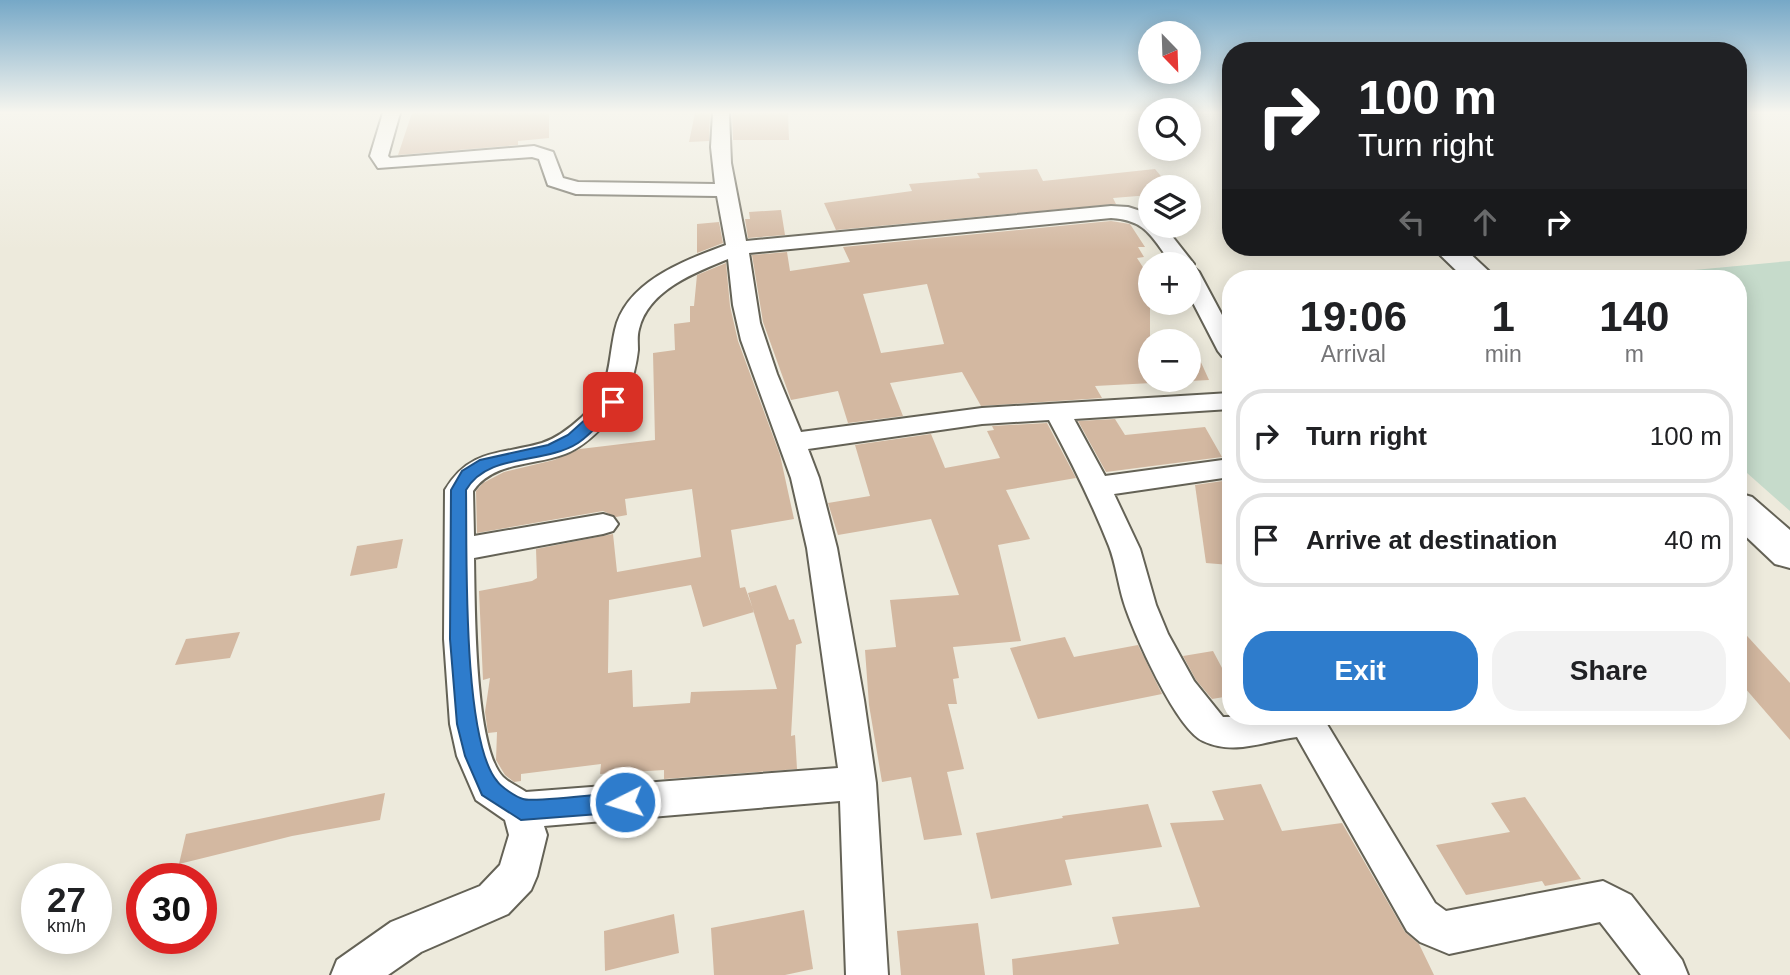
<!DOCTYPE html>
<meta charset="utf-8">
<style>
:root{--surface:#fff;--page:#f2f2f2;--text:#202124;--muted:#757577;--line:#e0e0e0;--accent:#2e7ccc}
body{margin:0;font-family:Helvetica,sans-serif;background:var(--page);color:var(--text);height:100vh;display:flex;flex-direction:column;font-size:26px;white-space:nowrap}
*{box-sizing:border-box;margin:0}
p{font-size:23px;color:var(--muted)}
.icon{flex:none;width:38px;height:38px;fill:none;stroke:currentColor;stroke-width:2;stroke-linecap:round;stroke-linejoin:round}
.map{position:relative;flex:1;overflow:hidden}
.panel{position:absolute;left:1222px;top:270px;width:525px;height:455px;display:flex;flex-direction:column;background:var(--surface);border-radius:28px;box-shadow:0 4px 18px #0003}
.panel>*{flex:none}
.guide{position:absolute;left:1222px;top:42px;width:525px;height:214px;border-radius:28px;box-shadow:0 4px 18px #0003;background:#202124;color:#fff;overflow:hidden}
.needle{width:46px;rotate:157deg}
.controls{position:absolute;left:1138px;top:21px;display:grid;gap:14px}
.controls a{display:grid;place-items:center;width:63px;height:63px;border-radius:50%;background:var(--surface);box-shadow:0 4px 18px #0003;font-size:35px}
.speed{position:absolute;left:21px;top:863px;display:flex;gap:14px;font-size:35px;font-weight:700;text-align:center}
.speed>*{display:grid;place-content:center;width:91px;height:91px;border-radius:50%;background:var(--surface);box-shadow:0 4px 18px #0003;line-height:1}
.speed small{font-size:18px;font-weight:400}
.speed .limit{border:10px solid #d22;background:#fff;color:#111}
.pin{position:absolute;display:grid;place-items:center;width:60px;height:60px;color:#fff;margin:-30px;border-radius:14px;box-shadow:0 4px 10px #0006}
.me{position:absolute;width:77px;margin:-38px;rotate:265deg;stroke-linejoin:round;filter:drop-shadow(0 0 5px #0008)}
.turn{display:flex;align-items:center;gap:24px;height:147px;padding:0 21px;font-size:32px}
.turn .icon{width:91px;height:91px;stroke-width:2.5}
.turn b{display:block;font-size:49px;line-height:60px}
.lanes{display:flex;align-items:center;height:66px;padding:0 21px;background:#0003;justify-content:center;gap:35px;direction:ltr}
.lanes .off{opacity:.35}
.eta{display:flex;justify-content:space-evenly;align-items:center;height:119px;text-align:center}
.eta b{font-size:42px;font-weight:700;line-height:49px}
.action{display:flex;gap:14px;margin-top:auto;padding:14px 21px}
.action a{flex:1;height:80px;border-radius:28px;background:var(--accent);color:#fff;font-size:28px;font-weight:700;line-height:80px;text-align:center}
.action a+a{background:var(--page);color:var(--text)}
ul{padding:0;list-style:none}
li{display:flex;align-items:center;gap:21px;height:94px;margin:0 14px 10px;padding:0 7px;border:4px solid var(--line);border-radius:28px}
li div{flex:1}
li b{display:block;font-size:26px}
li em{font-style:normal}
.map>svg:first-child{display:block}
.green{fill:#c6dbcb}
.building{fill:#d3b8a1;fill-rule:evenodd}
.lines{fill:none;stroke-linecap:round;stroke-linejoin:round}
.minor-casing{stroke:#646256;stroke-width:4}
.secondary-casing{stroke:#646256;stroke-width:4}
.minor{fill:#fff;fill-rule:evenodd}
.secondary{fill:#fff;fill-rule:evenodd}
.route{fill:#2e7ccc;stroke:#1e5185;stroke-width:2}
</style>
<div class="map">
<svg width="1790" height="975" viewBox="0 0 1790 975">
<rect width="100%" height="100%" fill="#edeadc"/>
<polygon class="green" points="1790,261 1790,511 1738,465 1738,278 1608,278"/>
<g class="building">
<polygon points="412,113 549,113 549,138 518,141 518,145 398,155"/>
<polygon points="695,113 710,113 709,141 689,142"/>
<polygon points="732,113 788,113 789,140 733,140"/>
<polygon points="1037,169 1043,181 1155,169 1170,187 1150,187 1150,195 1113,198 1116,204 836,230 824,203 912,191 909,184 980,178 977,173"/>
<polygon points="781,210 785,235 748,238 745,219 750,219 749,212"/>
<path d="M1111,221L1130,224L1145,247H1138L1144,257L1137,258L1150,278V339L1189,336L1209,380L1095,386L1102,398L981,406L962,372L890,383L903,416L848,423L838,391L791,400L763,322L752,255L787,252L790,271L850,262L843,247ZM927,284L944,344L881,353L863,294ZM1150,341H1188V380H1150Z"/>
<polygon points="719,222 723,243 697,253 697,224"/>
<polygon points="726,263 730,306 738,341 780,455 794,519 731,530 740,588 745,587 754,612 703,627 691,585 609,600 608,673 632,670 633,707 690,703 691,692 777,689 748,593 776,585 789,620 794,619 802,643 796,645 791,736 795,735 797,769 664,779 664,770 600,774 601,764 521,774 521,781 514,782 505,775 496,760 497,732 488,733 485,712 490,678 483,680 479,591 532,581 537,578 536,549 613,534 617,572 701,557 692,489 625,499 627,515 616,517 603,511 477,533 476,491 483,483 504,472 554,460 580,449 655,440 653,353 675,350 674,324 690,322 690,306 694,306 697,275"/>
<polygon points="1115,419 1125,435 1205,427 1222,457 1106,472 1078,421"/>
<polygon points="1047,423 1076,478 1006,490 1030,539 998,545 1021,641 953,647 959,678 953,679 957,704 948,704 964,769 947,772 962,835 924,840 911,777 882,782 869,705 865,650 896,647 890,600 959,595 931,519 838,535 828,503 870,496 855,445 931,434 945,468 1000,458 987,431 994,430 992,426"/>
<polygon points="1230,480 1230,565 1206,563 1195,485"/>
<polygon points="403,539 397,568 350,576 357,546"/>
<polygon points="1738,626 1790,683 1790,740 1738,680"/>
<polygon points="240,632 230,658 175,665 186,639"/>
<polygon points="1065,637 1074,657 1138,645 1162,694 1038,719 1010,648"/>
<polygon points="1213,651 1230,683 1230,696 1212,699 1196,680 1183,656"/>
<polygon points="1261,784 1282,831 1342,823 1405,932 1419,944 1434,975 1013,975 1012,959 1119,944 1112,917 1200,907 1170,823 1224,820 1212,791"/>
<polygon points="385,793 380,820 292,836 179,864 186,834"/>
<polygon points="1525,797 1581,879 1545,886 1542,881 1466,895 1436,845 1510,832 1491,803"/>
<polygon points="1148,804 1162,847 1065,860 1072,885 991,899 976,833 1063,818 1062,816"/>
<polygon points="804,910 813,969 785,975 714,975 711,928"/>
<polygon points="674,914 679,953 605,971 604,931"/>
<polygon points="978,923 985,975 901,975 897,931"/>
</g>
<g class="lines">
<g class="minor-casing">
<path id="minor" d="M383,113H400L388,156L390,158L534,146L553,152L563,178L578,182L715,184L711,147L713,113H729L731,163L746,241L1111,206L1128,207L1150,214V226H1164L1194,264L1192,266L1199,272L1230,330V358L1222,356L1218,351L1188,293V264H1172C1152,238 1147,220 1111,218L749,253L760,323L777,374L801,432L982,408L1230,393V409L1074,419L1105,476L1230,459V477L1114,494L1140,549L1156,605L1168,634L1194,681L1223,717L1322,716L1435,903L1446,911L1603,881L1631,895L1682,960L1688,975H1641L1600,922L1449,954L1420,942L1407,931L1297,737C1264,741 1235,756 1203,741C1176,729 1133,632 1124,603C1118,584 1116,564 1109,546C1092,503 1071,461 1049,420L982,424L808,449L819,478L837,548L864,700L876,783L888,975H846L840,801L544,826L547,835L537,876L531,890L508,914L421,952L388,975H331L337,960L391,922L480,886L500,865L509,835L505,820L476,800L457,756L450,724L444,639L445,490C470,448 501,455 542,443C557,438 570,428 582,417C612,389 607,366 615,330C626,281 686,260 726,245L717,196L576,194L548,185L539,159L532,157L378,168L370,156ZM728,259L733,305L741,340L791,478L807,548L838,768L526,792C519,787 509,783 503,777C474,748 475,602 474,558L603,534L613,531L618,524L613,517L603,514L474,536L473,491C494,461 534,466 565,454C581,448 595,435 607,422C626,402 635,377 638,350C638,343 637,336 639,329C648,290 696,272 728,259Z"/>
</g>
<g class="secondary-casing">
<g id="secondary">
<polygon points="1432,247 1463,247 1496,278 1464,278"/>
<polygon points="1738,493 1752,497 1790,530 1790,568 1775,564 1738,529"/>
</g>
</g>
<use href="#minor" class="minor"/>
<use href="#secondary" class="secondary"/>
</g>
<linearGradient id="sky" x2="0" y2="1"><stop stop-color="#76a8c7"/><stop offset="0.45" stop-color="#f7f6ef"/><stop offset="1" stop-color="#f7f6ef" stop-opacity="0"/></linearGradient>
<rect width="1790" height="250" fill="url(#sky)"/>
<path class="route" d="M613,397L620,402L618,405C605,417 593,433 578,443C544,465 488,452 466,490C467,549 462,740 497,781C501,787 516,797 523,799C533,803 608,793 625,792L632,795L635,802L632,809L625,812L521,820L482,795L465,756L457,724L450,639L451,490L462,471L480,460L548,445L568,435L608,399Z"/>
</svg>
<div class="controls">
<a><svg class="needle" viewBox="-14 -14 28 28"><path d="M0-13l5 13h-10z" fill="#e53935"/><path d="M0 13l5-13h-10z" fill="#757577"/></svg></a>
<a><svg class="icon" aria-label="search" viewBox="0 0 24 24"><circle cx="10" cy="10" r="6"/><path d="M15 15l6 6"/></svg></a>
<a><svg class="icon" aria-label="layers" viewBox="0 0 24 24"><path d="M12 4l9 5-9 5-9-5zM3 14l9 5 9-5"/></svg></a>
<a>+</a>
<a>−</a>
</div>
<div class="speed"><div>27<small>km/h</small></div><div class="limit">30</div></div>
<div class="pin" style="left:613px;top:402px;background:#d93025"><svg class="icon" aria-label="arrive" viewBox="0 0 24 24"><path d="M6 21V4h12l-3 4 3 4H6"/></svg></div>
<svg class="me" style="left:625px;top:802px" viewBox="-20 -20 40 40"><circle r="17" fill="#2e7ccc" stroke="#fff" stroke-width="3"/><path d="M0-11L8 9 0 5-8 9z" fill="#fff"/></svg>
<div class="guide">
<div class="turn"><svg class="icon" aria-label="right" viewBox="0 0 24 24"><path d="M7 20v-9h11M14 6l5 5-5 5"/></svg><div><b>100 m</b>Turn right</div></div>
<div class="lanes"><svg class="icon off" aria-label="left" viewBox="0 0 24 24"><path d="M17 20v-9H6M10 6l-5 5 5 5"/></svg><svg class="icon off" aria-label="ahead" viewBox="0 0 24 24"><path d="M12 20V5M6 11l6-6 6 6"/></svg><svg class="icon" aria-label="right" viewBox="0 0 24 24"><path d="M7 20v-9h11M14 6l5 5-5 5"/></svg></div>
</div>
<section class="panel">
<div class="eta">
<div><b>19:06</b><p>Arrival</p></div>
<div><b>1</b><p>min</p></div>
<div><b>140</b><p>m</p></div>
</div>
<ul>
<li><svg class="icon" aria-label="right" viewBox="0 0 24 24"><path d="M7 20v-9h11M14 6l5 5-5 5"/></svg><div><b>Turn right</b></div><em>100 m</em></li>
<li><svg class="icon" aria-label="arrive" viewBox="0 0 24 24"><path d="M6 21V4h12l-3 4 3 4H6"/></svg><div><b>Arrive at destination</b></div><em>40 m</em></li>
</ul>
<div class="action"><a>Exit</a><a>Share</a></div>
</section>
</div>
